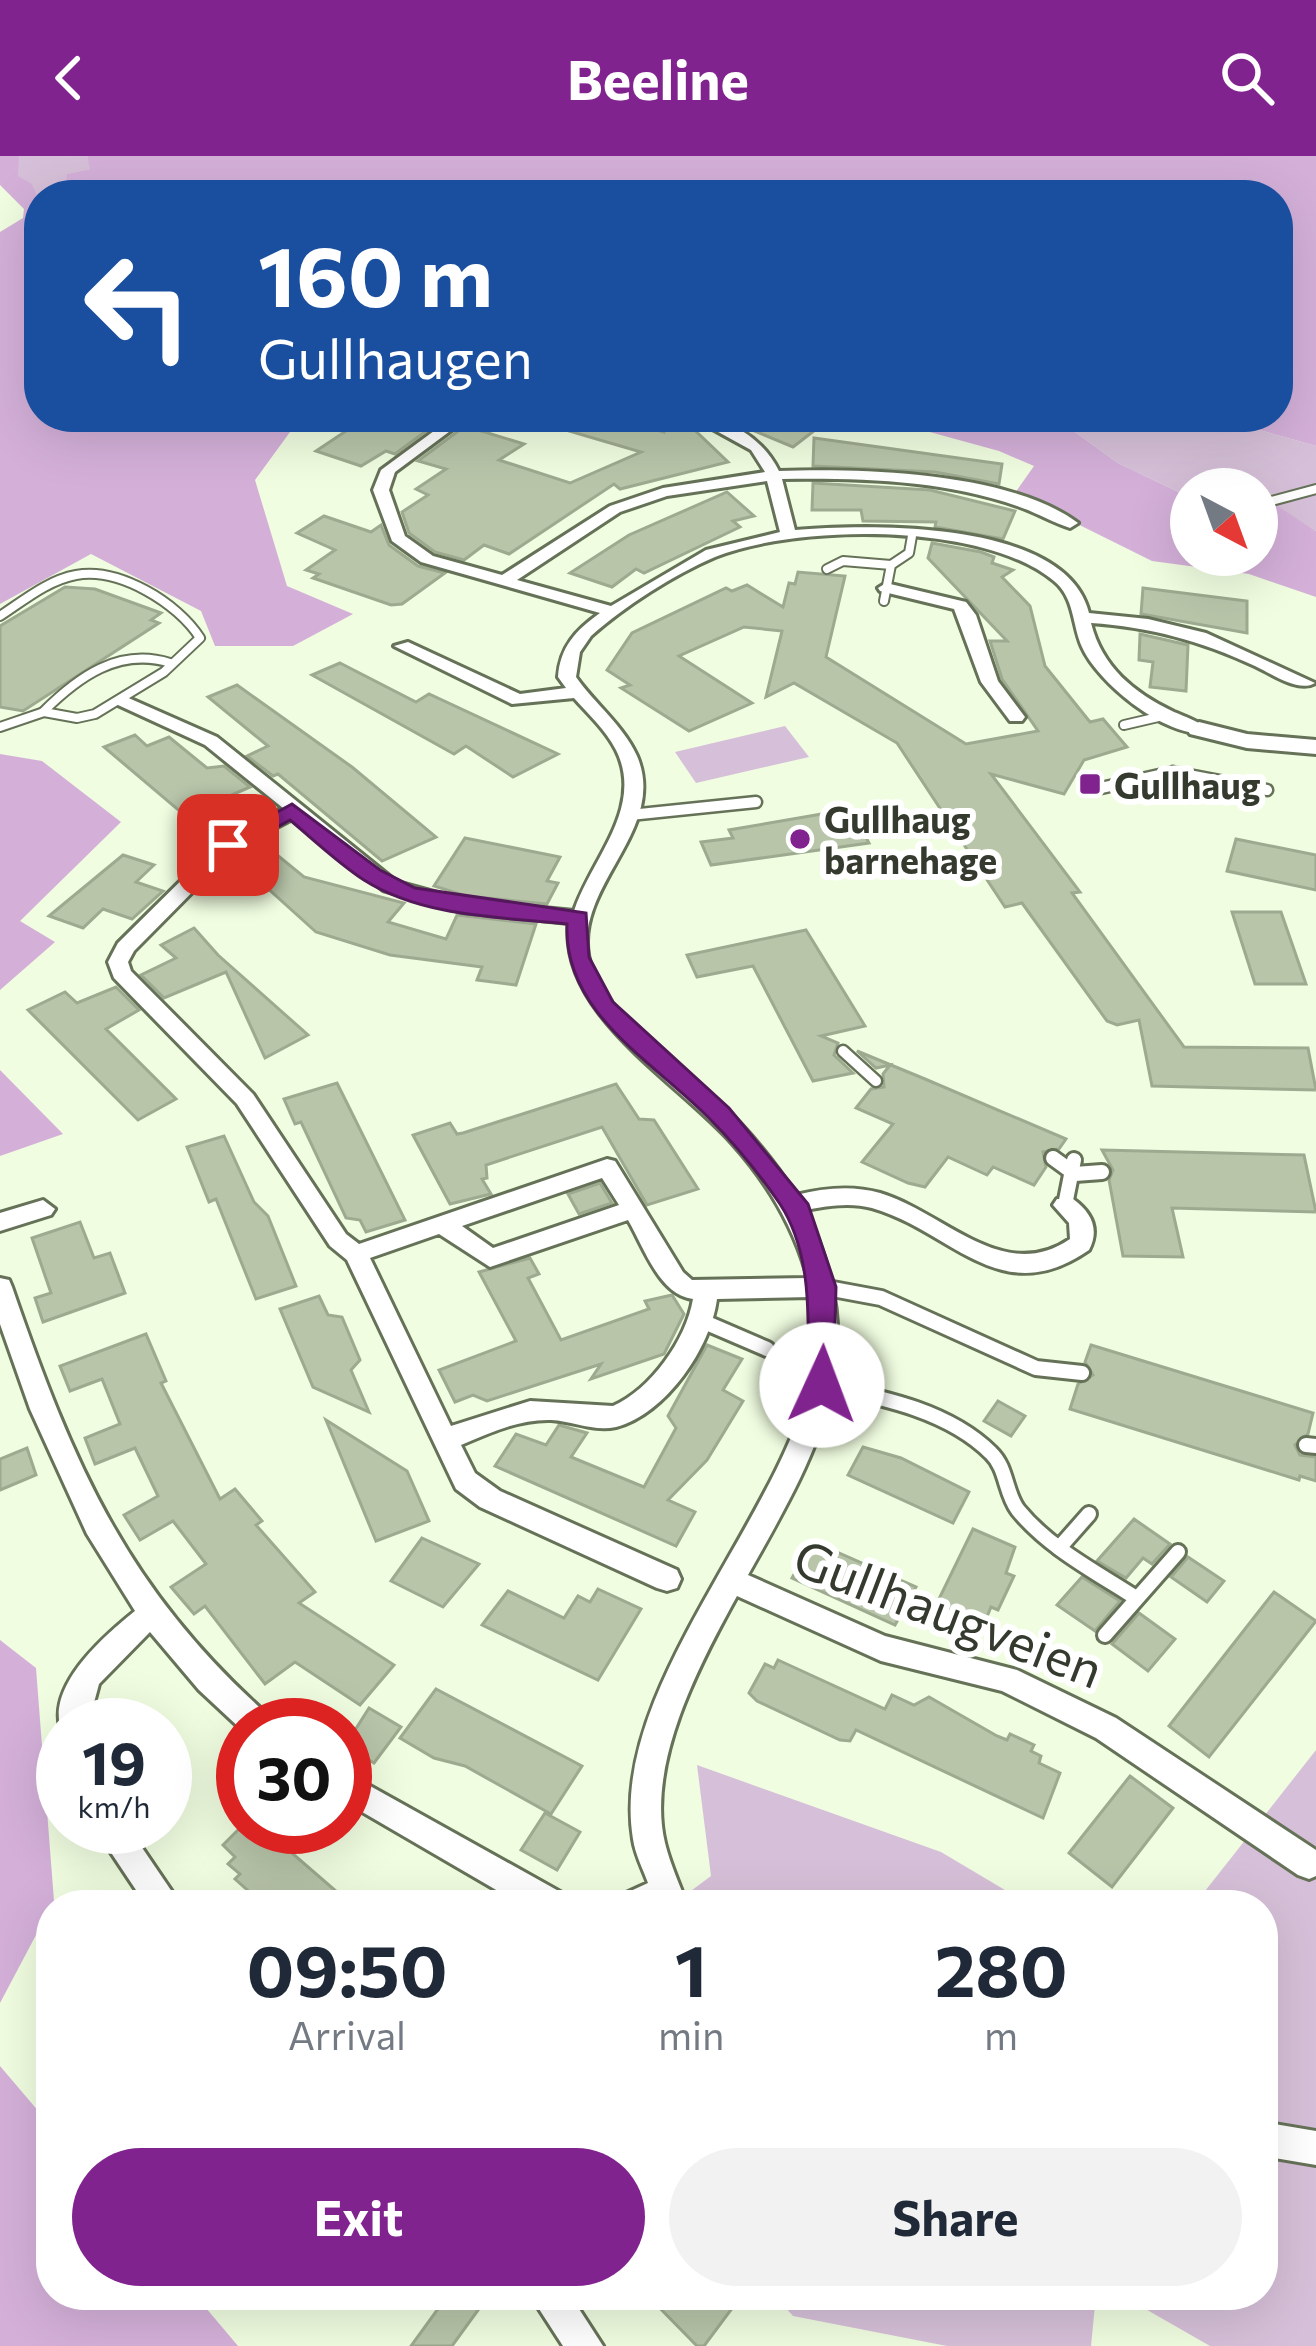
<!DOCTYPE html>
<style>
:root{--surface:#fff;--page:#f2f2f3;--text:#1f2937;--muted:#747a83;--accent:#81238e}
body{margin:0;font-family:Commissioner,sans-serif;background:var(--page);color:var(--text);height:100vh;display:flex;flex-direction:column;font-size:45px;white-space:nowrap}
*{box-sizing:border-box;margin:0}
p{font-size:39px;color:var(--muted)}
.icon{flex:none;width:66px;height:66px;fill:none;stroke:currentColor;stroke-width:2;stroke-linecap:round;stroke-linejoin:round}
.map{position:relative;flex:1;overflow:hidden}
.side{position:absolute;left:36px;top:1734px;width:1242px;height:420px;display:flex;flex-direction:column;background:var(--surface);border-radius:48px;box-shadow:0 12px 48px #0002}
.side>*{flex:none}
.banner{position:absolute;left:24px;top:24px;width:1269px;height:252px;border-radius:48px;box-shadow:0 12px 48px #0002;background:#1a4fa0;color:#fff;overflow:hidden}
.needle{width:78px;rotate:139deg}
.fabs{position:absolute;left:1170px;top:312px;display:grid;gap:24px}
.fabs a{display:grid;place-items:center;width:108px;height:108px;border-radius:50%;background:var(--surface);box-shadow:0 12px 48px #0002;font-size:60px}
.speed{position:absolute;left:36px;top:1542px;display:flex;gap:24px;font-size:60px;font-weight:700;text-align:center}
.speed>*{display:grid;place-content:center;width:156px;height:156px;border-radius:50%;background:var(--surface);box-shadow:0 12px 48px #0002;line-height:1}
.speed small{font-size:30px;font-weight:400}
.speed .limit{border:18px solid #d22;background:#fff;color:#111}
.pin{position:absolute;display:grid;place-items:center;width:102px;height:102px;color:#fff;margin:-51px;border-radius:24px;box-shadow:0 6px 18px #0006}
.me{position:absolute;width:132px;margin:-66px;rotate:2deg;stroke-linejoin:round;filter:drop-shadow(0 0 9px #0008)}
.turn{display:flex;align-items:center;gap:42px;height:252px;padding:0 36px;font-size:54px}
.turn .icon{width:156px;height:156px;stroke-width:2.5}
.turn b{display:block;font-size:84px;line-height:102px}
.eta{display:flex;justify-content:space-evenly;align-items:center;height:204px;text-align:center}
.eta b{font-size:72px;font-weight:700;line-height:84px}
.primary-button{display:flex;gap:24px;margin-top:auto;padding:24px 36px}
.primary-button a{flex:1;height:138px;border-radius:72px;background:var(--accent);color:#fff;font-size:48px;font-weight:700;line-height:138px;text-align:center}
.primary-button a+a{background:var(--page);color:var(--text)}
header{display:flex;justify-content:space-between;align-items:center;height:156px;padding:0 36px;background:var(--accent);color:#fff;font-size:54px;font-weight:700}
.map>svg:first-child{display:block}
.green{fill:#d6c0d9}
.forest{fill:#d4b0d9}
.building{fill:#b8c5a9;stroke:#9eaa8f;stroke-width:3}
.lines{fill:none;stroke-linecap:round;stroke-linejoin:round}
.service-far2-casing{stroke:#667258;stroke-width:12}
.service-far1-casing{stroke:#667258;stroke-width:15}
.service-casing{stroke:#667258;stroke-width:20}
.minor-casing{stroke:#667258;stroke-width:6}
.tertiary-casing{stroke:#667258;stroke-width:6}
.service-far2{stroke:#fff;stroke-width:8}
.service-far1{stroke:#fff;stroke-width:10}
.service{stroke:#fff;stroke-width:14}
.minor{fill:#fff;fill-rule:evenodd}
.tertiary{fill:#fff;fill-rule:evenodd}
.route{fill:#81238e;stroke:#54175c;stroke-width:3}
.poi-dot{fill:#81238e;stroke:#fff;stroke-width:4.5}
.labels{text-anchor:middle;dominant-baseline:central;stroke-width:12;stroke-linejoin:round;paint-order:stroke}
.far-poi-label{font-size:36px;font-weight:bold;fill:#353a2f;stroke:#fff;text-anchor:start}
.near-street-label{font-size:51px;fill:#353a2f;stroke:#fff}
</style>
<header><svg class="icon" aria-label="back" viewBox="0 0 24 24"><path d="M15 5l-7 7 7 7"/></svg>Beeline<svg class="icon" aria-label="search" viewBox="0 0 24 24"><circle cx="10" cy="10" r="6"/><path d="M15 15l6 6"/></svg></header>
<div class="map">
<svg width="1316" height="2190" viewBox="0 0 1316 2190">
<rect width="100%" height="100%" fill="#f0fde0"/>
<g class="green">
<polygon points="19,0 87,0 91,13 68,18 66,39 39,39 37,54 15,15"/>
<polygon points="1054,261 1213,261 1316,290 1316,375 1276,350 1257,358 1257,333 1191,333 1191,342 1118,307"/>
<polygon points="785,570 809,601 696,627 675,596"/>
<polygon points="1316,1594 1316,2190 1210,2190 1121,2139 1263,2139 1263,1749 1194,1749"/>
<polygon points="697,1609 941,1696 1030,1749 672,1749 711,1720"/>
<polygon points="774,2139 1096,2139 1091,2190 947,2190 793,2160"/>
</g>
<g class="forest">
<polygon points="0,0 19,0 18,20 32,28 39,45 39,261 301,261 255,324 287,430 353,458 293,490 215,490 201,455 91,398 0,448 0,76 23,62 24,53 0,29"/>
<polygon points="87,0 1316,0 1316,290 1213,261 1278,261 1278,39 66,39 67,18 90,13"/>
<polygon points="875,261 1054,261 1118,307 1191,342 1191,399 1257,399 1257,358 1276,349 1316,375 1316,441 1249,418 1152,405 1015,337 1034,310 999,295"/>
<polygon points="0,598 42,605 121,666 20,765 55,786 0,834"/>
<polygon points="0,914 63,978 0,1000"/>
<polygon points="0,1484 36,1512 54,1745 0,1847"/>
<polygon points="0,1910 51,1970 51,2139 195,2139 238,2190 0,2190"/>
</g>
<g class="building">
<polygon points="367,261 404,261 433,270 395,298 386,295 361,310 316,295"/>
<polygon points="546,261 612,261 664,276 666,261 681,261 728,306 620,333 614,328 509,398 484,389 464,404 435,396 409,377 402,356 428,339 416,333 446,313 418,305 465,270 524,288 499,304 570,327 641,296 545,268"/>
<polygon points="721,261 832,261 793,291"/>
<polygon points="814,282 1002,308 999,328 935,316 813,310"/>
<polygon points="813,327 930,334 1015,355 1003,383 935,371 936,366 863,365 861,354 812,354"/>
<polygon points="727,336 754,360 733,365 740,371 644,417 636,413 612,431 570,417 629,379"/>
<polygon points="324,360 371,376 381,369 389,389 418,410 445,417 402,448 391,449 313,422 319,418 306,414 335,394 297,377"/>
<polygon points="932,387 981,396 994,401 992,407 1013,414 1002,421 1030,450 1045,510 1090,566 1103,563 1127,591 1084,604 1064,638 991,618 1080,736 1072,737 1184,891 1308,892 1316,934 1152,930 1139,864 1117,869 1107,865 1022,747 1005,751 897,587 794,527 766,541 782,475 744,471 679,500 752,547 689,575 621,532 630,529 607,514 632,477 726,432 732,435 747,429 783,451 789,427 795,428 798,416 845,420 826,501 966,588 1038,575 1002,523 990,485 1007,485 928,402"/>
<polygon points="65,431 95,433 161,457 151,464 159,467 23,555 0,551 0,470"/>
<polygon points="1143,432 1247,445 1247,477 1141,458"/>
<polygon points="1140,478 1188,489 1186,535 1150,531 1153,506 1139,504"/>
<polygon points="340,507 416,546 429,538 558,598 513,621 466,590 454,598 312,519"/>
<polygon points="237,529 352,611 436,681 382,705 278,618 273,620 247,600 268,590 208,541"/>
<polygon points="135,579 147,590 169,581 207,612 224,610 250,631 220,644 242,669 215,685 104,591"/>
<polygon points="851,653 869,687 711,709 701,686 733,682 729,674"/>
<polygon points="465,682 560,701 547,725 558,727 547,748 466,740 434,730"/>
<polygon points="1236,683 1316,699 1316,734 1227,715"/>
<polygon points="260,685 304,721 404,747 388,766 446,783 457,759 536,768 516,829 477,824 482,811 390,799 316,776 233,701"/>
<polygon points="123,699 154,709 136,726 163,735 132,763 103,753 83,772 49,760"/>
<polygon points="1232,756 1281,756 1306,828 1255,828"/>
<polygon points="194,772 218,799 308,879 265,902 226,816 164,842 141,819 176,802 161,789"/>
<polygon points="806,774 865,870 821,880 838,887 834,899 853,917 813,925 753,810 697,821 687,799"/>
<polygon points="116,831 139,854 106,873 176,943 138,964 28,854 65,836 77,847"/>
<polygon points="857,895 925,923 1066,983 1059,993 1043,996 1046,1011 1034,1029 993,1011 987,1019 948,1001 925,1031 908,1027 862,1006 893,968 856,952 871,933 884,931 883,918 890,909 876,912"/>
<polygon points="337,927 405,1064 366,1076 360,1064 346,1062 301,966 295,968 284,943"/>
<polygon points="616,928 639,963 654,964 698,1033 647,1049 602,971 486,1009 487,1022 482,1023 491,1038 450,1048 413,979 450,967 457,978 463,977"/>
<polygon points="224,980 254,1046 268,1060 296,1130 256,1143 216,1043 209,1046 187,991"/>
<polygon points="1102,994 1304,999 1316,1056 1172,1052 1183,1101 1123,1100 1109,1024 1113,1014"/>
<polygon points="600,1027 612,1047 579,1058 568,1038"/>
<polygon points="80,1066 94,1102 110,1097 125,1137 43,1166 35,1142 51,1137 32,1082"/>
<polygon points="530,1102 539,1118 528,1122 561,1184 649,1153 645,1145 672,1139 684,1158 664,1198 591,1223 601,1208 487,1245 473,1239 455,1246 439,1214 516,1185 479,1116"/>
<polygon points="319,1140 328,1159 342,1161 360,1204 351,1214 369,1256 313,1231 280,1153"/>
<polygon points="146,1178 166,1225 161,1227 220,1343 235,1333 262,1365 256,1369 315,1436 299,1447 394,1509 360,1549 295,1506 265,1528 205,1450 194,1458 171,1431 206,1408 173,1365 140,1384 124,1359 158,1340 135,1292 95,1308 85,1282 120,1268 102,1223 70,1235 60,1210"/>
<polygon points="707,1189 742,1203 723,1234 743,1245 707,1304 668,1344 695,1356 676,1390 495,1310 516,1278 546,1289 559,1269 587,1277 571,1301 644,1331 676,1272 668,1260"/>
<polygon points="1091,1189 1313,1257 1308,1278 1295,1289 1300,1299 1316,1301 1316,1325 1300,1320 1299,1324 1070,1253 1078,1228 1093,1219 1085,1206"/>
<polygon points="998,1245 1025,1260 1011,1280 984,1265"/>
<polygon points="326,1264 407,1315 429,1365 376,1385"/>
<polygon points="863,1291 901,1302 969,1336 953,1367 848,1319"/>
<polygon points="27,1292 36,1319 0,1334 0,1303"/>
<polygon points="1134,1363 1170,1388 1152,1408 1143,1402 1126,1422 1097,1405"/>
<polygon points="973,1373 1015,1391 1006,1417 1014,1420 998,1454 991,1451 984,1468 937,1447"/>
<polygon points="422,1382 479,1408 443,1451 391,1425"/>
<polygon points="812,1385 916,1431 895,1469 792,1422"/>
<polygon points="1188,1401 1224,1425 1207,1446 1171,1421"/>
<polygon points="1082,1421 1120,1445 1095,1475 1057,1449"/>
<polygon points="598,1433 641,1453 598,1524 482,1469 508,1435 564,1462 578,1440 590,1446"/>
<polygon points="1274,1436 1316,1465 1209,1601 1169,1570"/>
<polygon points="1139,1457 1175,1483 1148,1515 1112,1488"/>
<polygon points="778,1504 885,1553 892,1539 914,1549 929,1541 997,1580 1007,1584 1010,1578 1034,1589 1031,1595 1041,1600 1039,1607 1060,1617 1043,1662 856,1574 850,1585 840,1584 757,1545 749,1537 765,1508 774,1512"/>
<polygon points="436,1533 582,1610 551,1658 465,1610 434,1602 400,1582"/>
<polygon points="369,1552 401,1571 374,1607 345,1590"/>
<polygon points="1130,1620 1173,1652 1112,1731 1069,1697"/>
<polygon points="545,1657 580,1676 557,1714 521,1694"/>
<polygon points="241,1671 262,1671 352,1749 264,1749 235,1723 240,1718 228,1708 235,1701 223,1689"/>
<polygon points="448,2139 489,2139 452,2190 411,2190"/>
<polygon points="647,2139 742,2139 704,2190 697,2190"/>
</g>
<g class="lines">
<g class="service-far2-casing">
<g id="service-far2">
<polyline points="1257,349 1316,333"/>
<polyline points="827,413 843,405 891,409"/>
<polyline points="884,445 891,409 909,397 912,380"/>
<path d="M0,460C23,445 48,424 76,419C119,411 178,447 200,482L164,516L95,558L77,562L44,556L0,571"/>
<path d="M43,556C78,521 119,491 170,507"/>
<polyline points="1124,569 1167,559"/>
</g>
</g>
<g class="service-far1-casing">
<g id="service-far1">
<polyline points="1101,632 1173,616 1267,634"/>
<polyline points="630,659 756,646"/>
<polyline points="843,895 876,925"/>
</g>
</g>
<g class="service-casing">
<g id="service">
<polyline points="1053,1002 1075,1018 1102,1016"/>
<polyline points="1065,1049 1074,1004"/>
<polyline points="822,1131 881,1142 1036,1212 1082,1217"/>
<polyline points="702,1165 767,1193"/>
<path d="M822,1229C879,1241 948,1254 991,1297C1007,1312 1005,1337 1018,1354C1049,1392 1096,1416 1136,1442"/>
<polyline points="1306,1289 1316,1290"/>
<polyline points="1059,1392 1089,1358"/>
<polyline points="1105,1479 1178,1396"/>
</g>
</g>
<g class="minor-casing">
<g id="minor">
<path d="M453,261H469L395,316L389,334L405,380L433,400L502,419L610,350L663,332L765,316L751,294L691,261C728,261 762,281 779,315C862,312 1010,316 1078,367L1070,372C1052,366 1035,356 1017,350C942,324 861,322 782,323L795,374C870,368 1066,363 1089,457L1148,463L1206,477L1315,527C1299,537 1272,518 1255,510C1201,485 1150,471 1091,467C1102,511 1134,537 1174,556C1186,561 1198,565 1208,573L1205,577C1165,581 1098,527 1082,491C1072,469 1075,442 1054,425C983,366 797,368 715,401C673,419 625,450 591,480L580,496L576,521C595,548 623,569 637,600C668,673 576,728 588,799C599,858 680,906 720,947C749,975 774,1005 796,1039C824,1032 852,1029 880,1037C944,1056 1003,1129 1070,1083L1069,1067L1053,1049L1057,1043H1073C1091,1056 1100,1073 1089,1094C1000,1156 952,1075 872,1052C850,1046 827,1050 805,1054C875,1198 820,1291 748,1419L885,1480L1017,1514L1116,1562L1316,1694V1720L1309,1723L1298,1719L1096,1582L1002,1535L881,1505L737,1440C700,1507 646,1608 665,1687C670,1708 680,1729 687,1749H619L624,1738L648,1727C643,1713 635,1698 633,1683C609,1538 771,1373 808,1233C816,1202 814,1171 812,1141L717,1143C711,1191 666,1258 616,1271C594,1276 573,1265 551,1264C519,1263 489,1277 461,1289L475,1317L500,1335L677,1414L681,1423L677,1432L667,1435L657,1432L480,1351L456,1333L347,1104L330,1090L237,948L114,822L108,806L118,787L221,685L283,652L205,589L118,549L115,545L124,540L217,581L397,726L463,744L574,755C591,703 645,652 616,594C606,574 588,558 574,542L512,548L394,490L408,486L520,538L566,532L558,521C560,491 576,474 600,457L421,406L392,385L373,334L381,314ZM767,325L780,376L706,394L611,450L517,424L620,356L667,340ZM294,662L383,734L462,756L569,767C559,858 676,924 732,987C768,1027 794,1071 808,1122L692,1124L683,1116L615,1005L607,1003L359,1088L346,1078L253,938L131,815L128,806L134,795L235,693ZM602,1022L619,1049L493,1092L462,1070ZM628,1064C644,1091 659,1139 693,1143C686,1184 651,1233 613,1250L530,1245L451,1270L370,1102L439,1078L490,1111Z"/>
<polygon points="886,427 966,446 976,459 998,525 1025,561 1022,565 1010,565 981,526 954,453 880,435 878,432"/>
<polygon points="43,1044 55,1053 51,1059 0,1075 0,1057"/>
<path d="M0,1122L9,1124L12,1131C73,1308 126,1432 268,1559L273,1569H243V1575L199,1534L150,1476L99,1528L88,1569H63V1579C42,1533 104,1480 135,1455L87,1378L30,1253L0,1168Z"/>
<polygon points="345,1616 564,1738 569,1749 522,1749 345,1646"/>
<polygon points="94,1671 128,1671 181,1749 146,1749"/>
<polygon points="1263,1966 1316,1975 1316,2009 1263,2000"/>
<polygon points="530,2139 570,2139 603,2190 563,2190"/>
</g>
</g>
<g class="tertiary-casing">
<polygon id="tertiary" points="1199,566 1247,578 1316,584 1316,598 1247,592 1190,578 1187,573"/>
</g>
<use href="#service-far2" class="service-far2"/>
<use href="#service-far1" class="service-far1"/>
<use href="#service" class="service"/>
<use href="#minor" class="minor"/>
<use href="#tertiary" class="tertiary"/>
</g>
<path class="route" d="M292,648L380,714L415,732L586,757L589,801L613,846L729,952L808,1048L836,1131L833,1237H812L808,1229C808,1170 814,1100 780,1048C760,1019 734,987 709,962C653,905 563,857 567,768C500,761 422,761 364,724C338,707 314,684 290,664L236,694L217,689Z"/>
<g class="poi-dot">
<rect x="1078" y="616" width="24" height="24" rx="6"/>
<circle cx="800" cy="683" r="12"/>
</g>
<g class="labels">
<g class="far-poi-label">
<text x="1114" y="628">Gullhaug</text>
<text x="824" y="662">Gullhaug<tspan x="824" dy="41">barnehage</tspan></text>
</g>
<g class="near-street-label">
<text transform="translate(949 1456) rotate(21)">Gullhaugveien</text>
</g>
</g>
</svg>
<div class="fabs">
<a><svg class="needle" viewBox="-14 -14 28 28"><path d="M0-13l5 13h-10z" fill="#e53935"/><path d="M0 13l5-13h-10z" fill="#747a83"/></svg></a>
</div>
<div class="speed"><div>19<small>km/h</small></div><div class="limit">30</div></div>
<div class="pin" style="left:228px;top:689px;background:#d93025"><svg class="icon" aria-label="arrive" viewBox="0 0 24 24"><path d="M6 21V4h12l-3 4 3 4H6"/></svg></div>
<svg class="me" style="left:822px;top:1229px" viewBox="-20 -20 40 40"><circle r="19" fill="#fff"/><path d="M0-13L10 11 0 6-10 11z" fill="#81238e"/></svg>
<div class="banner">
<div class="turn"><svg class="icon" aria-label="left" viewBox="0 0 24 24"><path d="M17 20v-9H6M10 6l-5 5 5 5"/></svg><div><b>160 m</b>Gullhaugen</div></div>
</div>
<section class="side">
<div class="eta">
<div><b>09:50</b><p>Arrival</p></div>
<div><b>1</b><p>min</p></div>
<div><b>280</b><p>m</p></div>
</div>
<div class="primary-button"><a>Exit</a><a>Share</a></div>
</section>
</div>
